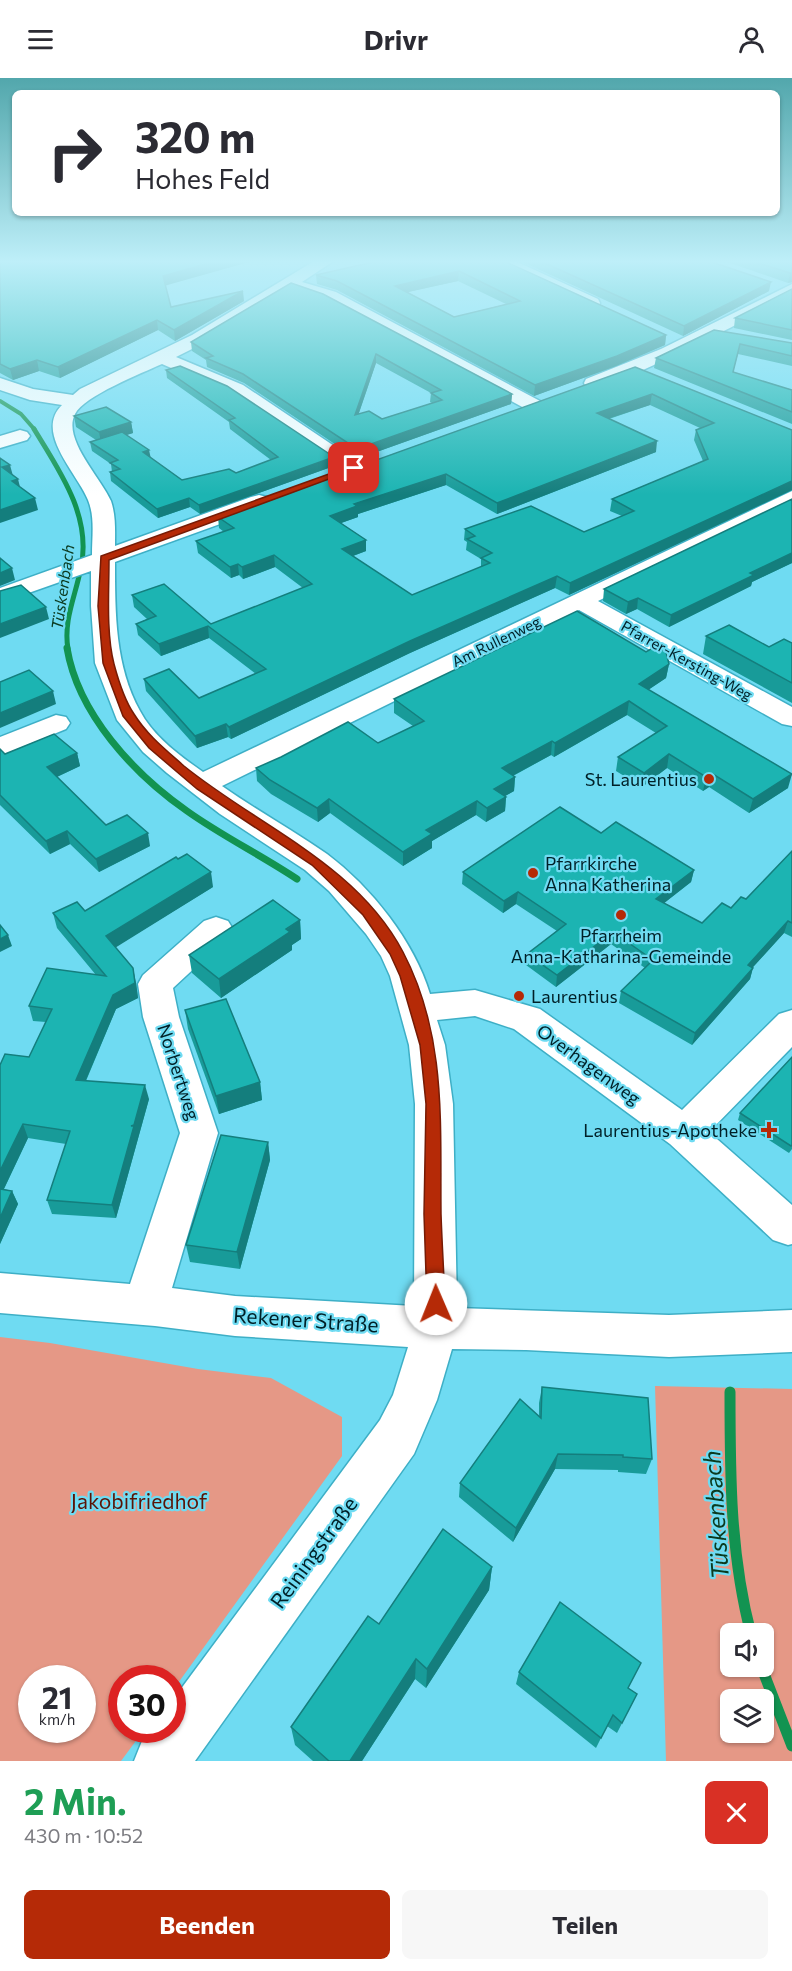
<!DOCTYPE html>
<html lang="de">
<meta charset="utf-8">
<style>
:root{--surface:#fff;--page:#f7f7f7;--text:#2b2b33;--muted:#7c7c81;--accent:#b52a07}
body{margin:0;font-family:Commissioner,sans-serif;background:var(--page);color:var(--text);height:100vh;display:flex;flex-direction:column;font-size:22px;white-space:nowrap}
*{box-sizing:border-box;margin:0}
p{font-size:20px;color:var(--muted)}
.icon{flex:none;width:33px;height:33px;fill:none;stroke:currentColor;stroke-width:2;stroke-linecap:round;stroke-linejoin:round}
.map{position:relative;height:1683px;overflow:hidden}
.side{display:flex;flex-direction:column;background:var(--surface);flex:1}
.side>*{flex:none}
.hud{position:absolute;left:12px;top:12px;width:768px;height:126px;border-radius:9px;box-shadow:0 2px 4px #0004;background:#fff;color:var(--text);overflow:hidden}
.fabs{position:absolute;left:720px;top:1545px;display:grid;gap:12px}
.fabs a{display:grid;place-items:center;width:54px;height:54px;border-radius:9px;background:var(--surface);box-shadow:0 2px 4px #0004;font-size:30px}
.speed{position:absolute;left:18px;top:1587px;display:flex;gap:12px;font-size:30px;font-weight:700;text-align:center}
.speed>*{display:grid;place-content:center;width:78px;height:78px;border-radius:50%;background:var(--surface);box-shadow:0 2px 4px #0004;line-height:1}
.speed small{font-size:15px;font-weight:400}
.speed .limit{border:9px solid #d22;background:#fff;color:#111}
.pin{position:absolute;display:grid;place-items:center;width:51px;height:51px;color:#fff;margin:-26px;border-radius:12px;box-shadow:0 3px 9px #0006}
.me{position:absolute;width:66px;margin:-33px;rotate:359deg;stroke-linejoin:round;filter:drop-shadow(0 0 4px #0008)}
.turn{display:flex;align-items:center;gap:21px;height:126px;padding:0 24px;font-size:27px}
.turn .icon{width:78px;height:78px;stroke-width:2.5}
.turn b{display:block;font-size:42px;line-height:51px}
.round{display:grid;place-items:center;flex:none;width:63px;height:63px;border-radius:9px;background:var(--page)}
.summary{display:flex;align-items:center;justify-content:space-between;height:102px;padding:0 24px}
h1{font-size:36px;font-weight:700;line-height:45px;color:#1e9e55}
.button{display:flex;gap:12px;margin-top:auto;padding:12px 24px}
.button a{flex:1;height:69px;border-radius:9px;background:var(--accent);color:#fff;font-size:24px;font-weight:700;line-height:69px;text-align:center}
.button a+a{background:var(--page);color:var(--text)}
header{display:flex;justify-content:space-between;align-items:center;height:78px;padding:0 24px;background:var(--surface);font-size:27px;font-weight:700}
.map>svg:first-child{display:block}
.green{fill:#e59886;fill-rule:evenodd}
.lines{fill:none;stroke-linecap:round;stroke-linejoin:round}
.stream-far3{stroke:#129351;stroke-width:4}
.stream-far2{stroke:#129351;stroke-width:5}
.stream-far1{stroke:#129351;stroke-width:7}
.stream{stroke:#129351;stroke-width:11}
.minor-casing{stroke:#3eafc6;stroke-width:3}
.minor{fill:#fff;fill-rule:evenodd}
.wall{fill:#189b99;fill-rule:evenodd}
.shaded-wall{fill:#147e7d}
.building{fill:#1cb4b2;stroke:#147e7d;stroke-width:1.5;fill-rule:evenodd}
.route{fill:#b52a07;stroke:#761b05;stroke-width:1.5}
.poi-dot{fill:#b52a07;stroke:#6fdbf2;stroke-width:2}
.labels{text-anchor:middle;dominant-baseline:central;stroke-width:4.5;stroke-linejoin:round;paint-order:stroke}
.far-street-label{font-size:15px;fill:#002027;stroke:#6fdbf2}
.far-water-label{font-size:16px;font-style:italic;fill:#0b3a1f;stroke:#6fdbf2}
.poi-label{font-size:18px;fill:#002027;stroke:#6fdbf2;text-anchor:end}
.street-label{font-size:18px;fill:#002027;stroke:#6fdbf2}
.near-street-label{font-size:21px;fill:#002027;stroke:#6fdbf2}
.near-park-label{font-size:21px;fill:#5a1406;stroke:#6fdbf2}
.near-water-label{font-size:24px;font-style:italic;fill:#0b3a1f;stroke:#6fdbf2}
</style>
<header><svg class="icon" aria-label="menu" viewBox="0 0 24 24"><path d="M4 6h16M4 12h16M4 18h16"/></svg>Drivr<svg class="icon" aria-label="person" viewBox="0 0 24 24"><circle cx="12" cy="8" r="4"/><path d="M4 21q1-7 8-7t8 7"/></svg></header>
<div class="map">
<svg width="792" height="1683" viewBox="0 0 792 1683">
<rect width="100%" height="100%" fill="#6fdbf2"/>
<g class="green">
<path d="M0,1259L50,1265L198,1291L271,1300L342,1339V1378L173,1612L172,1600H122V1652H144L121,1683H0ZM82,1600V1652H32V1600Z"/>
<path d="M655,1308L792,1311V1683H666ZM730,1556H764V1588H730ZM730,1622H764V1654H730Z"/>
</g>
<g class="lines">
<polyline class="stream-far3" points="0,323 21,336 35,352"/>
<path class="stream-far2" d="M34,351C59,392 92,438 81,489C76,517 63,542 68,571"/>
<path class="stream-far1" d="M67,570C78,636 134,696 187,733C222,758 261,777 297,801"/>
<g class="stream">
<path d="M730,1314C730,1396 730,1476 751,1556"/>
<polyline points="761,1588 792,1668"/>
</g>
<g class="minor-casing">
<g id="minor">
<path d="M316,182H335L302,204L336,214L540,323L543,327L540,331H526L324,222L291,211L204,265L176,279L243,307L361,386L365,390L361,394L354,396L347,394L229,315L162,286C142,295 84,318 75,336C62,361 101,400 111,423C116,438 115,453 115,468L251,419L259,417L267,419L270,424L267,429L115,484C115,535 115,588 140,633C153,658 180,678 203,694L792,413V428L598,523L792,629V648L782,646L579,532L222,708C256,732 293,752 327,776C371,809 414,863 430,916L475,912L540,931L682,1032L779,936L792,932V969L709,1054L792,1127V1166L788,1167L773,1162L670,1066L514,951L475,938L437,942L445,967L453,1026L457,1230L669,1237L792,1232V1274L669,1279L526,1272L452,1271L437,1322L414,1376L195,1683H134L142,1663L151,1652H172V1623L380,1342L393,1317L408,1269L235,1258L155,1248L0,1235V1195L130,1206L180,1055L143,939L138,906L143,897L204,843L216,839L228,843L233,851L228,859L173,910L179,939L218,1055L172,1210L235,1218L414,1228L415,1026L409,967L390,898L381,878L366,856L329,813L305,792L220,736L167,695L143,674L117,642L95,585L91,528V493L0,525V510L92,477C92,458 95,439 88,422C77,395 34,354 62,327L30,322L0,312V300L33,311L73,317L80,311L192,257Z"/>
<polygon points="492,182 513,182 598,221 600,225 598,229 586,229 494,185"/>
<path d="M792,206V217C760,234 612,315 586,309L584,305L586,301L661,271Z"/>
<polygon points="20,352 27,354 30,358 27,362 0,370 0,358"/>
<polygon points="56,637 66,639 70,645 66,651 0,678 0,659"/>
</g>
</g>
<use href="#minor" class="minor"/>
</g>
<g class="wall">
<polygon points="0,182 256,182 165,207 171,229 244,223 175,263 158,252 60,300 39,293 13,302 0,295"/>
<path d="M502,182L666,257L665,267L616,288L534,318L337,212L317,206L316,197ZM458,203L506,226L454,239L407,214Z"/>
<polygon points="518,182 706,182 769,213 683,258"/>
<polygon points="721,182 792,182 792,204 788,205"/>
<path d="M291,205L512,316L511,326L357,381L244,305L207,289L206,282L192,273L191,264ZM376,285L431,315L430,324L432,325L382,341L359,335Z"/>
<polygon points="792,211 792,262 734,250 735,240"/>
<polygon points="714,252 792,265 792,288 738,276 733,294 792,312 792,346 654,290 656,280"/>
<path d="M635,289L792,352V412L569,517L555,510L410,575L231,661L228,659L197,670L146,613L144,601L199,620L256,596L209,560L161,578L138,557L136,546L147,541L134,529L132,517L211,546L303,510L275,489L243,501L239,497L231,500L198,475L196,463L224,454L219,450L218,439ZM650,327L700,350L696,352L694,362L703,383L612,421L610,433L622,438L584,454L465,451L464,462L467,464L466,472L481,481V489L412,517L353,478L366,473V462L341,445L358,439V436L446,407L497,436L656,374L609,341Z"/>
<polygon points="166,292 334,388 200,436 190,429 158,440 111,403 110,394 112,394 111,386 92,373 90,364 96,362 76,349 74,338 131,344 133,355 126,357 150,379 182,402 236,395 271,382 230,351 229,344 167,300"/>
<polygon points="792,421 792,485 752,504 751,508 669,549 637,531 626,536 603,523 604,511"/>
<polygon points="706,558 769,569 792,565 792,625 703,576"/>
<polygon points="646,574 669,586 666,600 648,612 788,710 749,735 709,709 703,713 667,690 642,709 616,693 618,679 656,655 627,637 554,679 551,677 513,698 515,699 514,713 505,718 506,719 505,733 486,744 476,737 432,763 432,770 403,788 330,735 318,744 271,716 257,703 256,690 378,665 413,648 394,635 394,621"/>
<polygon points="0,671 5,676 77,675 80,688 57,699 106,747 150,768 99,794 70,766 50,776 0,727"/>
<polygon points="601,755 694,792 691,804 664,825 702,845 746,821 792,773 792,859 784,855 753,889 750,901 692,967 619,925 621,913 645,890 611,866 556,909 526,887 527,876 557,853 516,826 503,835 462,806 463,794"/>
<polygon points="213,809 115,869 136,905 138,920 116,931 86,1003 149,1021 116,1140 52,1136 47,1122 66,1066 28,1060 4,1111 12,1113 18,1126 0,1166 0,987 29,979 46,944 33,943 29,928 96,897 57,850 53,835 85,833"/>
<polygon points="300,842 301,861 292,867 292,872 221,920 192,895 189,877"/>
<polygon points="185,932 260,1004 262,1022 219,1036 188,951"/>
<polygon points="792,979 792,1071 789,1075 738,1042 740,1035"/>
<polygon points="268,1064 270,1082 240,1191 190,1184 186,1167"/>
<polygon points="542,1309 652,1381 646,1396 618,1394 618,1392 555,1391 513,1464 459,1419 460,1405 539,1338 539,1325"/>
<polygon points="492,1489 489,1512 426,1610 415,1601 362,1683 313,1683 295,1667 291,1649 379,1546"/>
<polygon points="519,1594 628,1610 637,1616 617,1655 607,1648 596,1670 516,1606"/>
</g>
<g class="shaded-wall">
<polygon points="220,182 256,182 164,208 163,198"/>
<polygon points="459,193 458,203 395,217 395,208"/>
<polygon points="790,195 792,195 792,204 788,205"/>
<polygon points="771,204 769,213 683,258 684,248"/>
<polygon points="243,213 244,223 175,263 174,252"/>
<polygon points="157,242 158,252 60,300 58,289"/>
<polygon points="666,257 665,267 616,288 534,318 535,307"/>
<polygon points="376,276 376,285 355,346 355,337"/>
<polygon points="37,282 39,293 13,302 10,291"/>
<polygon points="512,316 511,326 357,381 357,371"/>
<polygon points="652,316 650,327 595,345 597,335"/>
<polygon points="131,344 133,355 101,365 99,354"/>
<polygon points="657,363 656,374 497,436 497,425"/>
<polygon points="149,372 151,381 143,374"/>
<polygon points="334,379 334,388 200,436 199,427"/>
<polygon points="10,387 13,398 2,389"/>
<polygon points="446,396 446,407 358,436 358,439 330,449 330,438 354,426"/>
<polygon points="18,401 21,413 12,403"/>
<polygon points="792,403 792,412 569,517 570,505"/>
<polygon points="35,420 38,432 0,445 0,432"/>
<polygon points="189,420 190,429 158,440 157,431"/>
<polygon points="366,462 366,473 342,482 342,471"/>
<polygon points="792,475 792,485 752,504 751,508 669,549 671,537 750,495"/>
<polygon points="274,477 275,489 243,501 242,489"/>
<polygon points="238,486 239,497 231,500 230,489"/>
<polygon points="12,490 15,502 0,508 0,495"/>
<polygon points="557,498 555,510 410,575 231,661 229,649 410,563"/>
<polygon points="638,520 637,531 626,536 628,524"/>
<polygon points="46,529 49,541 0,560 0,546"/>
<polygon points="208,548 209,560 161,578 159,566"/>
<polygon points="669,586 666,600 636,620 639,606"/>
<polygon points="53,613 56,626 0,650 0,635"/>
<polygon points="629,623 627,637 554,679 555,665"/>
<polygon points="226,646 228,659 197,670 195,658"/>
<polygon points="552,663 551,677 501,704 502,690"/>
<polygon points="77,675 80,688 50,702 47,689"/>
<polygon points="669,676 667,690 642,709 644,695"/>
<polygon points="713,696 709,709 703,713 706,699"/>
<polygon points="792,696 788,710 749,735 753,721"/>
<polygon points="515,699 514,713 493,725 494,711"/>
<polygon points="506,719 505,733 486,744 487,730"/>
<polygon points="329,721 330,735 318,744 317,730"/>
<polygon points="477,723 476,737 432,763 432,770 403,788 403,774 426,752"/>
<polygon points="67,753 70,766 50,776 46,763"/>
<polygon points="148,755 150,768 99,794 96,781"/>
<polygon points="694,792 691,804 654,833 656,821"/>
<polygon points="211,794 213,809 110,873 106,858"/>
<polygon points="518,814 516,826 503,835 504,823"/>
<polygon points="300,842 301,861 292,867 292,872 221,920 219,901"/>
<polygon points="788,843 784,855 744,899 748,887"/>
<polygon points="613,854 611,866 556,909 557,897"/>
<polygon points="8,857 12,868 0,874 0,861"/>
<polygon points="133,890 136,905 138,920 116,931 80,1016 76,1002 113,917"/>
<polygon points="753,890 750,901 692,967 695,955"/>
<polygon points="260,1004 262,1022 219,1036 216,1018"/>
<polygon points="145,1007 149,1021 116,1140 112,1127 131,1048"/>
<polygon points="23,1046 28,1060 0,1119 0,1093"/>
<polygon points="268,1064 270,1082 240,1191 237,1174"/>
<polygon points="12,1113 18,1126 0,1166 0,1140"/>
<polygon points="558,1376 555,1391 513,1464 516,1450"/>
<polygon points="492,1489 489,1512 426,1610 427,1591"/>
<polygon points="416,1581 415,1601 362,1683 350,1683"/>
</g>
<g class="building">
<polygon points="0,182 220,182 163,198 171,229 243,213 174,252 157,242 58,289 37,282 10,291 0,286"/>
<path d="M382,182H502L666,257L617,278L535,307L337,203L316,197ZM459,193L520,223L454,239L395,208Z"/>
<polygon points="538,182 706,182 771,204 684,248"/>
<polygon points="749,182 792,182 792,195 790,195"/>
<path d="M291,205L323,216L512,316L357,371L243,296L206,280L213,278L191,264ZM376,276L441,312L431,315L442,322L382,341L369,333L355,337Z"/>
<polygon points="792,211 792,252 735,240"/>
<polygon points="714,252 792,265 792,278 740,266 733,294 792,312 792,334 656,280"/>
<polygon points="180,288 227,308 334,379 199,427 189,420 157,431 110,394 120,391 110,385 118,382 90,364 122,354 149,372 143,374 182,402 229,391 236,395 278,379 229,342 235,340 166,292"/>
<path d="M635,289L792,352V403L570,505L557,498L410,563L229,649L226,646L195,658L144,601L169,591L199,620L266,591L208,548L159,566L136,546L156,538L132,517L164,506L211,546L312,506L274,477L242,489L238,486L230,489L196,463L234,450L218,439ZM652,316L714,345L696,352L708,381L612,421L634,433L584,454L531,428L465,451L475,458L467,461L492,475L481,480L490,485L412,517L342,471L366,462L330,438L357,428L354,426L446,396L497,425L657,363L597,335Z"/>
<polygon points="106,329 131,344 99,354 74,338"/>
<polygon points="0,380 10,387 2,389 18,401 12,403 35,420 0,432"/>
<polygon points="792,421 792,475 750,495 754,497 671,537 638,520 628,524 604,511"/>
<polygon points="0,480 12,490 0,495"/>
<polygon points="21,507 46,529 0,546 0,513"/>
<polygon points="577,533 646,574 656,568 666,574 669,586 639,606 792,696 753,721 713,696 706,699 669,676 644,695 618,679 667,648 629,623 555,665 552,663 502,690 515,699 494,711 506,719 487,730 477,723 426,752 432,756 403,774 329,721 317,730 270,702 256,690 281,679 348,644 378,665 424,643 394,621"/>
<polygon points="729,547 769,569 784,561 792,565 792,605 706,558"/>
<polygon points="29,592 53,613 0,635 0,604"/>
<polygon points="54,656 77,675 47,689 106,747 127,737 148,755 96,781 67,753 46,763 0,717 0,671 5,676"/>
<polygon points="560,729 601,755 616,744 694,792 656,821 702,845 722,825 731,830 741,819 746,821 792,773 792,845 788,843 748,887 753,890 695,955 621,913 653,882 613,854 557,897 527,876 566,846 518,814 504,823 463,794"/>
<polygon points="187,776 211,794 106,858 133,890 135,905 113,917 76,1002 145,1007 134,1047 131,1048 134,1048 112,1127 47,1122 70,1053 23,1046 0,1093 0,987 5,976 29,979 52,931 29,928 47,890 106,898 53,835 77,824 85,833 176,779 178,781"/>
<polygon points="273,822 300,842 286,851 290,854 219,901 189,877"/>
<polygon points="0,847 8,857 0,861"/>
<polygon points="226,921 260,1004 216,1018 185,932"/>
<polygon points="792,979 792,1067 791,1068 740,1035"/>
<polygon points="221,1057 268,1064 237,1174 186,1167"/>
<polygon points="0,1111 12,1113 0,1140"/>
<polygon points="542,1309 648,1320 652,1381 623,1379 623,1377 558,1376 516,1450 460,1405 520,1321 541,1340"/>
<polygon points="443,1451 492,1489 427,1591 416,1581 350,1683 329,1683 291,1649 368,1538 379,1546"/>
<polygon points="560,1524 641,1585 628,1610 637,1616 622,1645 613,1637 601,1660 519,1594"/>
</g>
<linearGradient id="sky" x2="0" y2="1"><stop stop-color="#52a7ac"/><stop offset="0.44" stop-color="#beeff9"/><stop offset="1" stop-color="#beeff9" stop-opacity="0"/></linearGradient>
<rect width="792" height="417" fill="url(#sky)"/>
<path class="route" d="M351,388L359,390L109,482C109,514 106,555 114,586C118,601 125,623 134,636C147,657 166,672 184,688C258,748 357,786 403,874C447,958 440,1045 441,1136C442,1166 444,1196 445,1226L442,1232L436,1235L430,1232L427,1226L424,1136L426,1026L420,967L400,898L390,876L363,837L312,787L197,711L149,670L123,638L103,585L98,528L101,478Z"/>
<g class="poi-dot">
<circle cx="709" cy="701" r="6"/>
<circle cx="533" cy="795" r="6"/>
<circle cx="621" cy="837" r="6"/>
<circle cx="519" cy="918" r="6"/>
<path d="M766 1043h6v6h6v6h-6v6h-6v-6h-6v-6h6z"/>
</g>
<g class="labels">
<g class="far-street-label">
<text transform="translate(496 563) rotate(-26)">Am Rullenweg</text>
<text transform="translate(687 582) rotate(29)">Pfarrer-Kersting-Weg</text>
</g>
<g class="far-water-label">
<text transform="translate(62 509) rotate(-82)">Tüskenbach</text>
</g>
<g class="poi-label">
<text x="697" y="701">St. Laurentius</text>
<text x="545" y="785" text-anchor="start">Pfarrkirche<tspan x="545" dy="21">Anna Katherina</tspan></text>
<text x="621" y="857" text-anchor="middle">Pfarrheim<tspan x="621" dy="21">Anna-Katharina-Gemeinde</tspan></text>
<text x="531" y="918" text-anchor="start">Laurentius</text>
<text x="757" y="1052">Laurentius-Apotheke</text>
</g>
<g class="street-label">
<text transform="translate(589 986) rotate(36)">Overhagenweg</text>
<text transform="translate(179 994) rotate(72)">Norbertweg</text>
</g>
<g class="near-street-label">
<text transform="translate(306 1241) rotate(4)">Rekener Straße</text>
<text transform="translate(313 1474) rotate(-54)">Reiningstraße</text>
</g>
<g class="near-park-label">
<text x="139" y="1422">Jakobifriedhof</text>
</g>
<g class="near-water-label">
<text transform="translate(715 1437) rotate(-94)">Tüskenbach</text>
</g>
</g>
</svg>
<div class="fabs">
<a><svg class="icon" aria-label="sound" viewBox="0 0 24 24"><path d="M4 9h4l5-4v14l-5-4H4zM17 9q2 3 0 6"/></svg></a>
<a><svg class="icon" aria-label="layers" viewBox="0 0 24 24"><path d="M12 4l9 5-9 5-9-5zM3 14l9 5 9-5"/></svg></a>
</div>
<div class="speed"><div>21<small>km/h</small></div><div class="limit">30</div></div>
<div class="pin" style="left:354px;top:390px;background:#d93025"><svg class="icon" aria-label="arrive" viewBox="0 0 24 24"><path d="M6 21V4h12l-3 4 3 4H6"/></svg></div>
<svg class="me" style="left:436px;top:1226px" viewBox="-20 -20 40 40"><circle r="19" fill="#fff"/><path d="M0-13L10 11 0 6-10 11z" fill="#b52a07"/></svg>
<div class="hud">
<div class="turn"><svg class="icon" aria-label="right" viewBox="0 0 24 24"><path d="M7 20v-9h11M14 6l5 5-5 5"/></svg><div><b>320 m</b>Hohes Feld</div></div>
</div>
</div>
<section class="side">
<div class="summary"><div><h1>2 Min.</h1><p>430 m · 10:52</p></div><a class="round" style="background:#d93025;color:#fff"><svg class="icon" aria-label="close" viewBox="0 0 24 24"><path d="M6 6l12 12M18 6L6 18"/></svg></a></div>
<div class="button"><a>Beenden</a><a>Teilen</a></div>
</section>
